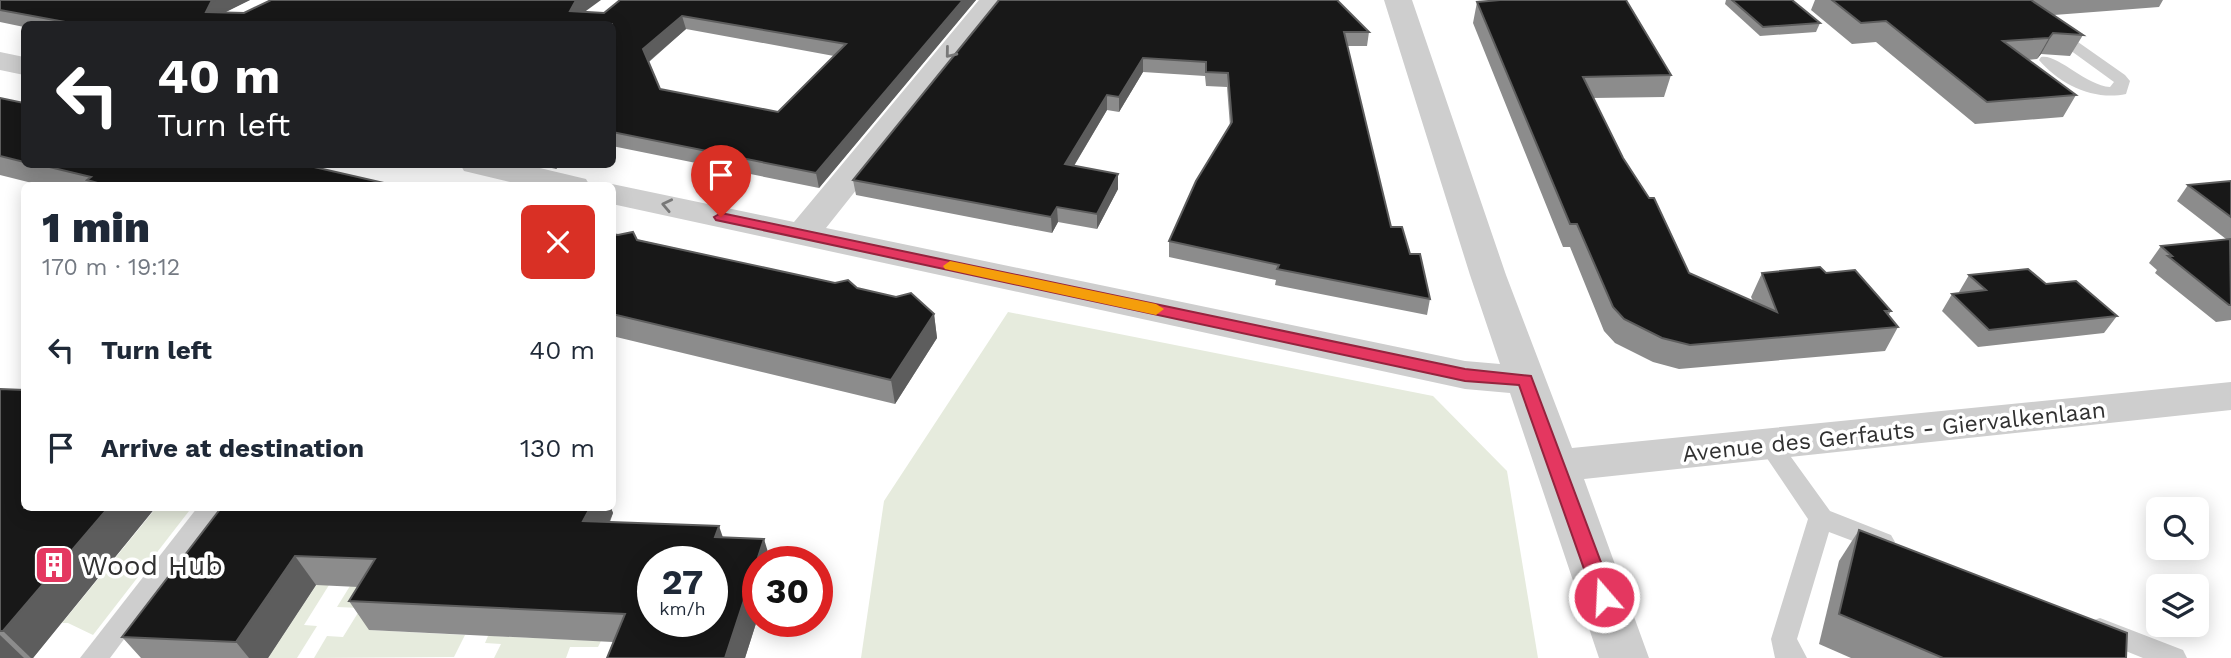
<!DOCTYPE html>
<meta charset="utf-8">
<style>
:root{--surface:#fff;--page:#f6f6f7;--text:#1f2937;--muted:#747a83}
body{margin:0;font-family:"Work Sans",sans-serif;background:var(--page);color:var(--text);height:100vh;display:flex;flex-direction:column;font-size:26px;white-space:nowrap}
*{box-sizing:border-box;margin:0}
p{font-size:23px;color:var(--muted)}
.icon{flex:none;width:38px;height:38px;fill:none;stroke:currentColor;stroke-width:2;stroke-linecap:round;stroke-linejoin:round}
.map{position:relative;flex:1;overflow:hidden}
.sheet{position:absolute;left:21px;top:182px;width:595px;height:329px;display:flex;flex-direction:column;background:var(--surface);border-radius:10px;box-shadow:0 4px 18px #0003}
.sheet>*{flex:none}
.banner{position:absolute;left:21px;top:21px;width:595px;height:147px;border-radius:10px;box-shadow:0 4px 18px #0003;background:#202124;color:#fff;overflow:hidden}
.controls{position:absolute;left:2146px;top:497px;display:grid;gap:14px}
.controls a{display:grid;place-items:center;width:63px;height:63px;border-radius:10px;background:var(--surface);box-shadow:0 4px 18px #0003;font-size:35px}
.speed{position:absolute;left:637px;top:546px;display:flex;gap:14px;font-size:35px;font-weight:700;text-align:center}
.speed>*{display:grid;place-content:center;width:91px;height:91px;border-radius:50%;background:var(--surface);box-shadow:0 4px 18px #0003;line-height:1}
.speed small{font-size:18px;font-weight:400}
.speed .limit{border:10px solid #d22;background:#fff;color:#111}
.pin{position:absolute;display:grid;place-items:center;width:60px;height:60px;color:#fff;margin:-72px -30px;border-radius:50% 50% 50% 0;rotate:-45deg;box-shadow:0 0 7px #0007}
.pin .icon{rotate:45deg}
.me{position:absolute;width:77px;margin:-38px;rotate:341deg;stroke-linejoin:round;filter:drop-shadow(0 0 5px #0008)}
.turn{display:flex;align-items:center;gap:24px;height:147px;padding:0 21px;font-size:32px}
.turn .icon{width:91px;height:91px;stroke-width:2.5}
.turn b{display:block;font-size:49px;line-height:60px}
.round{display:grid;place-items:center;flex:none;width:74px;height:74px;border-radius:10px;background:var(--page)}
.overview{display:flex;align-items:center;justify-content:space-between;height:119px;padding:0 21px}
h1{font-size:42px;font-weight:800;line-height:52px}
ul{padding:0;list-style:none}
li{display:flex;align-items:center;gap:21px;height:98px;padding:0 21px}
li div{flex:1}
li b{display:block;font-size:26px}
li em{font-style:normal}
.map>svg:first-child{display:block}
.green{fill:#e6ebdd}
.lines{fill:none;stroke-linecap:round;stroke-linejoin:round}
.lane{fill:#cecece;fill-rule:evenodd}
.street{fill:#cecece;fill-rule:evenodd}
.wall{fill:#8c8c8c;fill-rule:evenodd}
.shaded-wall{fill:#5d5d5d}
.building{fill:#181818;stroke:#5d5d5d;stroke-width:2;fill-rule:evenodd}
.oneway{stroke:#787878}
.route{fill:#e43760;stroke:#94243e;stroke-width:2}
.slow{fill:#f59e0b}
.labels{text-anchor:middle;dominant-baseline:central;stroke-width:7;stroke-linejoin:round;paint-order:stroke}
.street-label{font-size:23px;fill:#313131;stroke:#fff}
.near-poi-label{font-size:28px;fill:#313131;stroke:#fff;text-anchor:start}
</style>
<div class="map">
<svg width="2231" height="658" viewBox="0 0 2231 658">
<rect width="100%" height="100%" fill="#fff"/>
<g class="green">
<polygon points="1008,312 1433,396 1507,471 1538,658 861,658 884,501"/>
<polygon points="156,508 183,508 189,511 93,635 68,623 62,623"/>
<polygon points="316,585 329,585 304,625 317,626 297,658 268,658"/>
<polygon points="350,586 394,588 370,630 465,635 454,657 314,658 327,636 343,637 361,608 337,607"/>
<polygon points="488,636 494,636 601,641 598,647 570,647 566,658 494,658 501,644 485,643"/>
</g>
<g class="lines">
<g class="lane">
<path d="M2001,0H2018L2125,75L2130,81L2126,94C2094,101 2059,84 2039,60L2041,57C2057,53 2085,85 2110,87L2114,82Z"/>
<polygon points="1770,436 1778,439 1830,511 1891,535 1895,542 1891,549 1882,552 1829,532 1797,639 1807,658 1775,658 1771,639 1808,519 1758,445 1762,439"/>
<polygon points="197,508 222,508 110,658 80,658"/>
<polygon points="2100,618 2183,650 2187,658 2143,658 2091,637 2087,629 2091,621"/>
</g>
<g class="street">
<polygon points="979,0 1007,0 826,228 1465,361 1500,364 1470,275 1384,0 1412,0 1506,275 1572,448 2231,382 2231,410 1584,479 1649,658 1599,658 1510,393 1465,389 612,204 612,186 605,186 612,184 794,222"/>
<polygon points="0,52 24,57 24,75 0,70"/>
<polygon points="460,164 523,164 586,179 590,186 527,186 464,171"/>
</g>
</g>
<g class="wall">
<path d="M0,0H250L225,12H585L604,13L620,0H976L819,188L612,146V24H24V27L0,22ZM686,29L834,56L778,112L660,89L649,62Z"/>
<polygon points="999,0 1369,32 1367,46 1347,46 1391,227 1410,254 1430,299 1427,315 1275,285 1276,280 1169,257 1169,241 1230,126 1227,87 1206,86 1205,76 1143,72 1119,112 1107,110 1074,166 1118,189 1097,229 1058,222 1052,233 856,195 853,180"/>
<polygon points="1726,0 1792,0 1820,23 1816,32 1760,36 1725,4"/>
<polygon points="1815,0 2163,0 2159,7 2054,15 2083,35 2070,56 2041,54 2037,59 2028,60 2076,95 2063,117 1975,124 1876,42 1852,44 1811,10"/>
<polygon points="1477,2 1671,75 1664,97 1593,98 1623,158 1689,273 1753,301 1751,297 1762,273 1826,273 1891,311 1888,316 1898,327 1885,351 1679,369 1653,362 1615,343 1604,331 1570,247 1563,247 1473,23"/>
<polygon points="0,98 24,103 24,164 307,164 308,166 397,186 44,186 0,175"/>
<polygon points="535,164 561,164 556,169"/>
<polygon points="2231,181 2231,320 2216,322 2155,273 2157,270 2149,263 2161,246 2226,239 2177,201 2188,185"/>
<polygon points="612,234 857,288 934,314 937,338 895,404 612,336"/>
<polygon points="1969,275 2046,284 2117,316 2104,333 1978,347 1942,311 1952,294 1960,293 1959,292"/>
<polygon points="0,389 155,508 33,658 0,658"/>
<polygon points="221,508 611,508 613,513 610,522 723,537 758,617 745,658 607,658 613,642 369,630 349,601 358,587 316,585 268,658 141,658 122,637"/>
<polygon points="1859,530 2126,658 1851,658 1819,644 1839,561"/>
</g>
<g class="shaded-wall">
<polygon points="215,0 250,0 218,16 206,12 211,2"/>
<polygon points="578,0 601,0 579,16 570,11 575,2"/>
<polygon points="963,0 976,0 819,188 816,173"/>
<polygon points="682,16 686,29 647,63 643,49"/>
<polygon points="2053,33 2041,54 2037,59 2049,38"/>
<polygon points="1143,58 1143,72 1119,112 1119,97"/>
<polygon points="1107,95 1107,110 1066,179 1065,164"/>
<polygon points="554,164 561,164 556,169"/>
<polygon points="1118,174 1118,189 1097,229 1097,214"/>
<polygon points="1057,207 1058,222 1052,233 1051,217"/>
<polygon points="934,314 937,338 895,404 891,380"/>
<polygon points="108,508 155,508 33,658 31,658 3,631"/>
<polygon points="590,508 611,508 613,513 597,550 583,521"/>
<polygon points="719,526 729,555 715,537"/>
<polygon points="764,539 771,562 758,562 758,617 745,658 725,658"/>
<polygon points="295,556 316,585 268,658 249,658 236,642"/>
<polygon points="0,635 24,658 0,658"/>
</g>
<g class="building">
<path d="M0,0H215L211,2L206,12L244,13L271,0H578L575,2L570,11L604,13L620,0H963L816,173L612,132V24H76L0,10ZM682,16L846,44L778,112L660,89L643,49Z"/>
<polygon points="999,0 1337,0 1369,32 1344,32 1391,227 1402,227 1410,254 1420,254 1430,299 1277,269 1279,265 1169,241 1196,181 1232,122 1228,73 1206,72 1206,62 1143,58 1119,97 1107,95 1065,164 1118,174 1097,214 1057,207 1051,217 853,180"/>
<polygon points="1500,0 1626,0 1671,75 1583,77 1623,158 1649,198 1654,198 1689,273 1777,312 1762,273 1820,267 1826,273 1855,270 1891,311 1885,311 1898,327 1690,345 1662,338 1624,319 1613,307 1577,224 1570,224 1477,2"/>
<polygon points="1732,0 1792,0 1820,23 1763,27"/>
<polygon points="1832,0 2031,0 2083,35 2053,33 2049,38 2003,41 2076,95 1987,102 1886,21 1861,23"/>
<polygon points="0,98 24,103 24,162 0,156"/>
<polygon points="37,164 301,164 397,186 108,186 87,180 91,177"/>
<polygon points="2231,181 2231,217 2188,185"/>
<polygon points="633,232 637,240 835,283 848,280 857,288 896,297 911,293 934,314 891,380 612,314 612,234 618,235"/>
<polygon points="2230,239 2231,305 2229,305 2168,256 2172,256 2161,246"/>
<polygon points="2028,269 2046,284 2076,281 2117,316 1989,330 1952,294 1986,290 1969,275"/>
<polygon points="0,389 24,390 24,508 108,508 3,631 0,631"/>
<path d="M221,508H590L583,521L719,526L715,537L764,539L725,658H607L625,614L349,601L375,559L295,556L236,642L122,637ZM653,562H712V621H653Z"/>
<polygon points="1859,530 2127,633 2126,658 1943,658 1839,614"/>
</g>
<defs><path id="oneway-chevron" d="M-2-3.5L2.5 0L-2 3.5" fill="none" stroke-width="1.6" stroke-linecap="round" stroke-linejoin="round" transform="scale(1.75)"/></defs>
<g class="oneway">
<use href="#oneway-chevron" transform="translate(950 53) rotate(129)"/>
<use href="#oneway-chevron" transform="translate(667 205) rotate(-168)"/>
</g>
<polygon class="route" points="721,213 1465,369 1531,376 1614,597 1611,603 1604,605 1597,603 1594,597 1519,385 1465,381 716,220 714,217"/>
<polygon class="slow" points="950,261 1156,304 1164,309 1156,315 945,269 943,266"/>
<defs>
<g id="building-square" transform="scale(2.0125)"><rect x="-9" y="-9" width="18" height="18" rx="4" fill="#e43760" stroke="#fff"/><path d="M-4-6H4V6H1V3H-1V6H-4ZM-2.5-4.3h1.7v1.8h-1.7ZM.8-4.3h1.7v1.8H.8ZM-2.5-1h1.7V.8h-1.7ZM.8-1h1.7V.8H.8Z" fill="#fff"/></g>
</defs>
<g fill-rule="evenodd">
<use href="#building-square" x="54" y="565"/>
</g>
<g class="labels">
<g class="street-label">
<text transform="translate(1894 432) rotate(-6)">Avenue des Gerfauts - Giervalkenlaan</text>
</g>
<g class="near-poi-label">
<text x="81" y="565">Wood Hub</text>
</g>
</g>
</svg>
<div class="controls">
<a><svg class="icon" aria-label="search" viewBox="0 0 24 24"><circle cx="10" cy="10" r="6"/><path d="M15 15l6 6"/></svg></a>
<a><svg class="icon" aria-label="layers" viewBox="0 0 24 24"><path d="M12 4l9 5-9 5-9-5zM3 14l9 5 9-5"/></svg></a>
</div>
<div class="speed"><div>27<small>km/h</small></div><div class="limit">30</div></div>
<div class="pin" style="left:721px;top:217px;background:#d93025"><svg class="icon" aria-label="arrive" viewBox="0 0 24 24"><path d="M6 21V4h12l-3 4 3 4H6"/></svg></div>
<svg class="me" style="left:1604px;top:597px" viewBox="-20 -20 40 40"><circle r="17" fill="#e43760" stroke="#fff" stroke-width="3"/><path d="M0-11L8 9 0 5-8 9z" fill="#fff"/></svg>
<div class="banner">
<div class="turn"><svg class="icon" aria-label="left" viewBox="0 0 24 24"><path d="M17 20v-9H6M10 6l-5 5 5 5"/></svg><div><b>40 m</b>Turn left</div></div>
</div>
<section class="sheet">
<div class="overview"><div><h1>1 min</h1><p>170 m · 19:12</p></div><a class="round" style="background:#d93025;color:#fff"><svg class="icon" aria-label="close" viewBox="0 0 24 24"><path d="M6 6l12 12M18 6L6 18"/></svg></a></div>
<ul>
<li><svg class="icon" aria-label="left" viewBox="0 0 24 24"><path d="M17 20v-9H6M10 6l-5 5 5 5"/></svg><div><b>Turn left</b></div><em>40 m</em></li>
<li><svg class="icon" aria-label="arrive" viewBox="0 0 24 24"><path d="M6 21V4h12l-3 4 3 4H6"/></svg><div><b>Arrive at destination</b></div><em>130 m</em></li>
</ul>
</section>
</div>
